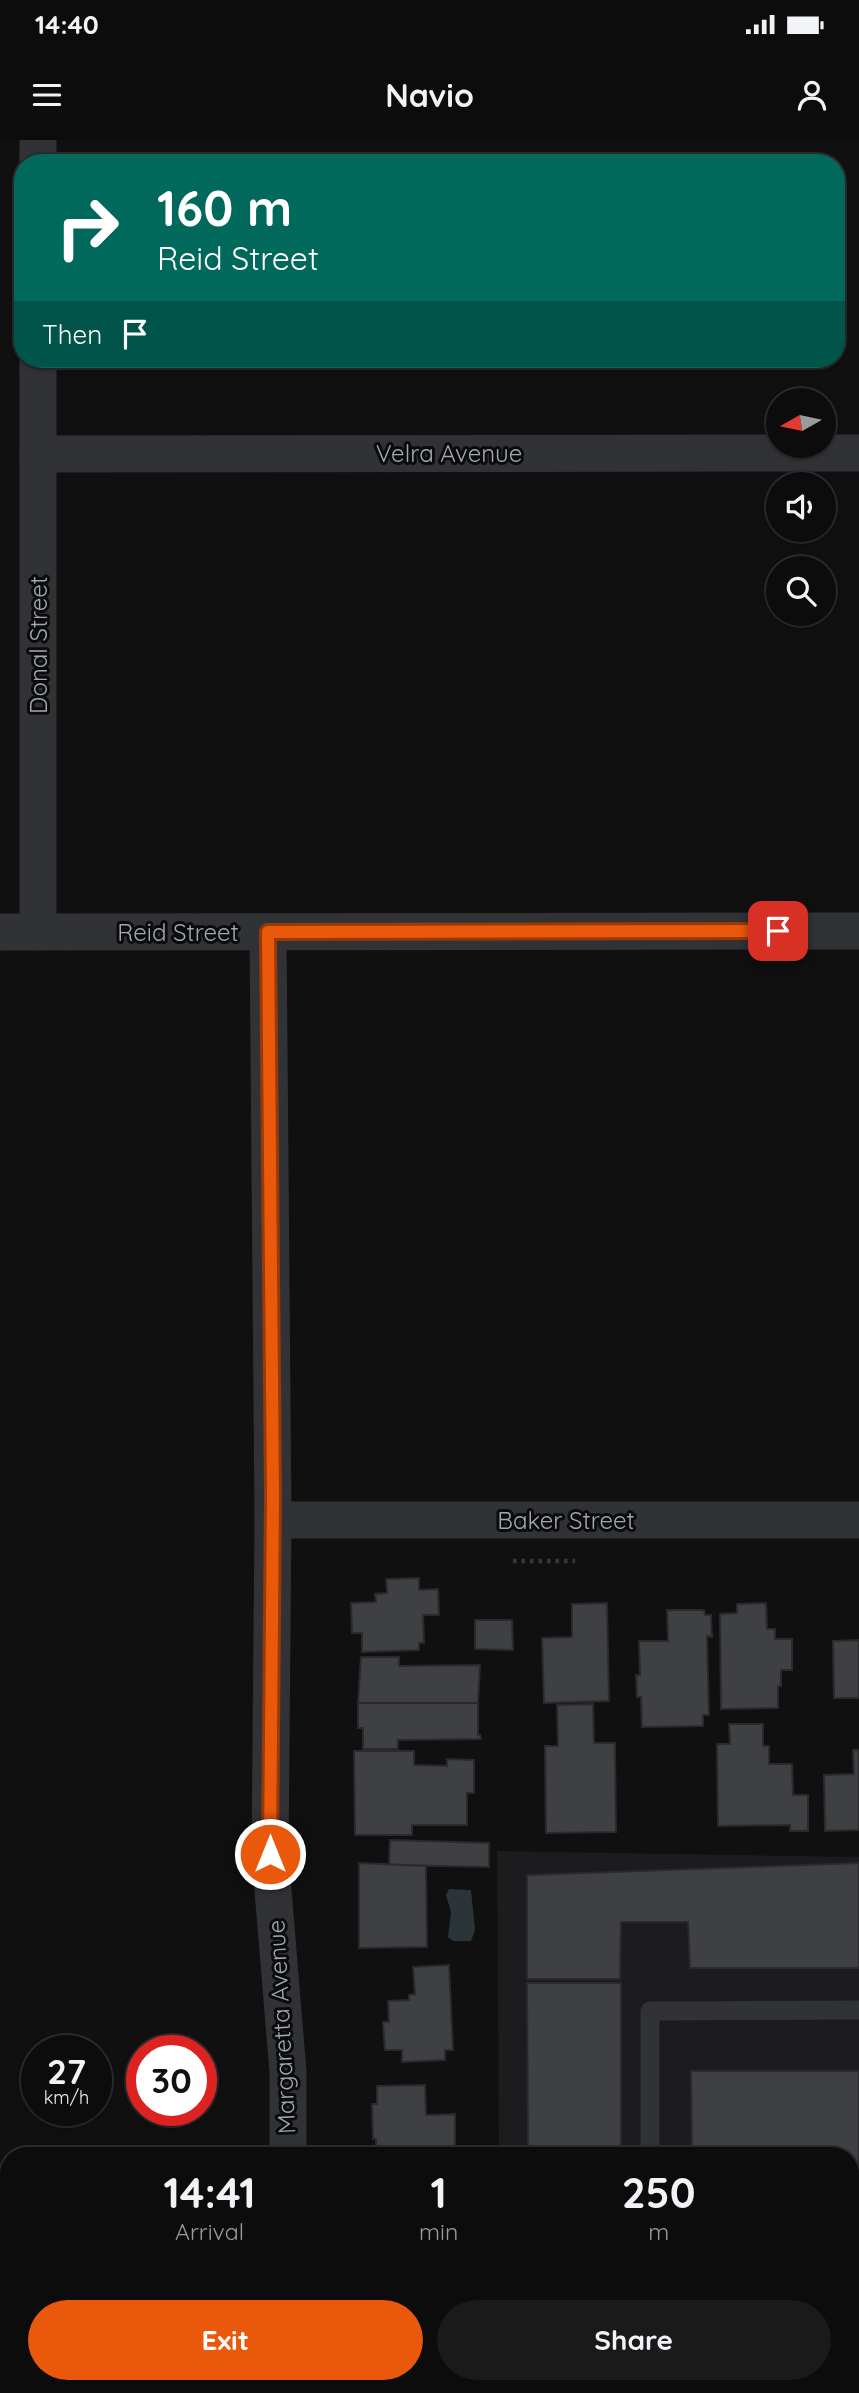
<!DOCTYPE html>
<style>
:root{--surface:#0c0c0d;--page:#1a1a1b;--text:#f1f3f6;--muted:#9a9b9d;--line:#2c2c2e;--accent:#ea580c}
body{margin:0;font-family:Quicksand,sans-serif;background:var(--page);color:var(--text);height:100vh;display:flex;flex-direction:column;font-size:26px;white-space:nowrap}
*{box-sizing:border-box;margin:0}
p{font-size:23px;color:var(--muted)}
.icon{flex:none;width:38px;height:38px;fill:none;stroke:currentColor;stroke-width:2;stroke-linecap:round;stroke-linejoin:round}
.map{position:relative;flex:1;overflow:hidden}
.sheet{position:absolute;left:0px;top:2007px;width:859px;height:247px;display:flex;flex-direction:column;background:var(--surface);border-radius:28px 28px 0 0;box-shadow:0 2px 5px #0004,0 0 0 2px var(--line)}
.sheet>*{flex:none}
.hud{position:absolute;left:14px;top:14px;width:831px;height:214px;border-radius:28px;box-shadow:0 2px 5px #0004,0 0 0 2px var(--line);background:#00695c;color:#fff;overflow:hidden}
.needle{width:46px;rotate:261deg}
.buttons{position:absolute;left:766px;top:248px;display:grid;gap:14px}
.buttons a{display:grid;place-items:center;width:70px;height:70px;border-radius:50%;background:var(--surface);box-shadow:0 2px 5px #0004,0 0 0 2px var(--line);font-size:35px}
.speed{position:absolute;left:21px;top:1895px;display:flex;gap:14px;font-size:35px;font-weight:700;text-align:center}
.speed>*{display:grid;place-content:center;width:91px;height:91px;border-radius:50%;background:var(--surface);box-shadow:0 2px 5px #0004,0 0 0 2px var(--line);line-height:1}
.speed small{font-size:18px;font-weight:400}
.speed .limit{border:10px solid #d22;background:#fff;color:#111}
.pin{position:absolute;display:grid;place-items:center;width:60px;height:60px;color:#fff;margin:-30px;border-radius:14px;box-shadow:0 4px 10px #0006}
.me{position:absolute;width:77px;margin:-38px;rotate:0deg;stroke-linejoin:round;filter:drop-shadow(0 0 5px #0008)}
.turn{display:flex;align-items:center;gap:24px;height:147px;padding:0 28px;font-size:32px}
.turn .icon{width:91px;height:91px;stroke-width:2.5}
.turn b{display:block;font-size:49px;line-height:60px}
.then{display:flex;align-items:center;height:66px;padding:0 28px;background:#0003;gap:14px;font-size:26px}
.eta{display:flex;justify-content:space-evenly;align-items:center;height:119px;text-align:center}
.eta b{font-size:42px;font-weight:800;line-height:49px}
.action{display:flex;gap:14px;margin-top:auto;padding:14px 28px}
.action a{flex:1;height:80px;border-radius:42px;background:var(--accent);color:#fff;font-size:28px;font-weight:800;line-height:80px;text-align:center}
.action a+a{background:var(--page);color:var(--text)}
.status{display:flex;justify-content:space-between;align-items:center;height:49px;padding:0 35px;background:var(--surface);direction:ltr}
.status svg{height:19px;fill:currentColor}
header{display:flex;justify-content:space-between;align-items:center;height:91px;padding:0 28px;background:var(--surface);font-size:32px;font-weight:800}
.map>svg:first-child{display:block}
.built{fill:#1c1c1e}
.water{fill:#2a3439}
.building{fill:#3f4044;stroke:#2a2a2d;stroke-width:2}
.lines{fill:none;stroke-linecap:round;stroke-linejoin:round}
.path{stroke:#37393d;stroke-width:4.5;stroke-dasharray:3.5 5;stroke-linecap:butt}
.service{stroke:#313236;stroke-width:19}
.minor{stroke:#313236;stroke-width:37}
.route-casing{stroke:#983908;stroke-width:18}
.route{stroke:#ea580c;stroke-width:12}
.labels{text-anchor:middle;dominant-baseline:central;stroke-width:6;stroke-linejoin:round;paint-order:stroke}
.street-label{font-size:24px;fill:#a1a8b2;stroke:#0b0b0c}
</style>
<div class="status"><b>14:40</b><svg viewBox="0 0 49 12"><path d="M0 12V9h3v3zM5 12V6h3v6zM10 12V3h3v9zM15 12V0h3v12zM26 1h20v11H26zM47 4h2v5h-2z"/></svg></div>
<header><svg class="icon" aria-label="menu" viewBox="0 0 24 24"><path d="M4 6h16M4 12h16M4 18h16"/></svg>Navio<svg class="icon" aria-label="person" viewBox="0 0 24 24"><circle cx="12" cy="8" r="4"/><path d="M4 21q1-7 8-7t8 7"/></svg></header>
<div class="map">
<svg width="859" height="2253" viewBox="0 0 859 2253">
<rect width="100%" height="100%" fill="#101011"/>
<polygon class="built" points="497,1711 859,1717 859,2253 500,2253 500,2245 850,2245 850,2016 499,2016"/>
<polygon class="water" points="449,1749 471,1750 475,1790 471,1801 453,1801 448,1797 451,1772 446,1755"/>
<g class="building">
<polygon points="419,1438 419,1450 438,1449 439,1475 423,1475 424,1503 419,1503 419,1510 362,1512 362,1493 352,1493 351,1463 376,1462 375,1454 387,1453 386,1439"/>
<polygon points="607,1463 609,1561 544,1563 542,1498 572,1497 572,1464"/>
<polygon points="766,1463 767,1489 775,1489 775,1499 792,1499 792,1530 781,1530 781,1546 778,1546 778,1568 721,1569 720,1474 737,1473 737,1464"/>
<polygon points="667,1470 704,1470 705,1475 711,1475 712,1497 707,1496 709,1575 703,1575 703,1586 642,1587 641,1557 637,1557 636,1535 640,1535 639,1501 668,1501"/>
<polygon points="475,1480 512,1480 513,1510 475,1509"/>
<polygon points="859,1500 859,1558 834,1558 833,1501"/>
<polygon points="361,1517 399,1517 399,1526 480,1525 478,1563 358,1563"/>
<polygon points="358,1563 478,1563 478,1595 480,1595 481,1599 398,1600 398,1609 363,1609 363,1588 358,1588"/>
<polygon points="593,1564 594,1603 615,1603 616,1692 546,1693 545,1606 558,1606 557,1565"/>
<polygon points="729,1584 763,1584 763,1606 769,1606 769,1624 792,1624 793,1655 808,1655 808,1691 790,1691 790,1685 718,1686 717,1604 730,1604"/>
<polygon points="853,1610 859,1610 859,1690 825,1691 824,1635 854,1634"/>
<polygon points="354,1611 414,1611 414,1625 447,1626 447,1619 474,1620 474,1653 467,1653 467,1685 412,1685 412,1695 355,1695"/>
<polygon points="390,1700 489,1703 489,1727 389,1725"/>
<polygon points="359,1723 426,1726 427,1807 359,1808"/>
<polygon points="859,1723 859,1828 690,1828 688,1782 621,1782 620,1839 527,1839 527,1735"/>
<polygon points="449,1825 453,1910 445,1910 445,1920 402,1922 402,1910 385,1910 383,1882 389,1882 388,1861 409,1860 409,1855 415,1854 413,1827"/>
<polygon points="527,1843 621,1843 621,2016 528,2016"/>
<polygon points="691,1931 859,1931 859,2113 850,2113 850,2016 692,2016"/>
<polygon points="425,1945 426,1975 455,1974 455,2015 376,2016 376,1999 373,1999 372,1964 377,1964 377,1946"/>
<polygon points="850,2219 859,2219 859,2253 691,2253 691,2245 850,2245"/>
<polygon points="379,2245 440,2245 440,2252 380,2253"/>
<rect x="530" y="2245" width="91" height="8"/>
</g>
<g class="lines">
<polyline class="path" points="513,1421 575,1421"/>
<g class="service">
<polyline points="650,2016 650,1871 859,1870"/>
<polyline points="850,2146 859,2146"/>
<polyline points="650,2253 650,2245"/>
</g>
<g class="minor">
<polyline points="38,0 38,23"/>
<polyline points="38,314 859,313"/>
<polyline points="0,792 859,791"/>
<polyline points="38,792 38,219"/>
<polyline points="268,792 273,1380 270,1714 288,1932 288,2016"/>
<polyline points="273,1380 859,1380"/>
<polyline points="288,2253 288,2245"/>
</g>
</g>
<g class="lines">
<g class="route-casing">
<polyline id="route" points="270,1714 273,1355 268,792 778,791"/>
</g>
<use href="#route" class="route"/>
</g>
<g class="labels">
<g class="street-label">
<text x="449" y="313">Velra Avenue</text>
<text transform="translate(38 505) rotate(-90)">Donal Street</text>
<text x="178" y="792">Reid Street</text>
<text x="566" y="1380">Baker Street</text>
<text transform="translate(281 1887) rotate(-93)">Margaretta Avenue</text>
</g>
</g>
</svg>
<div class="buttons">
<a><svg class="needle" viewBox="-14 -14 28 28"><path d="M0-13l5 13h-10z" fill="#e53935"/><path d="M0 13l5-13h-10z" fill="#9a9b9d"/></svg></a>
<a><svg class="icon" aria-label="sound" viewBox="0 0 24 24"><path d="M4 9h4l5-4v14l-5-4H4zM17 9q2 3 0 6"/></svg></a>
<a><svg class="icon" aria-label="search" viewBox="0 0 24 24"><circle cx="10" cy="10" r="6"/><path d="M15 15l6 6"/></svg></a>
</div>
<div class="speed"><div>27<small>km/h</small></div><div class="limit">30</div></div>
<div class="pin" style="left:778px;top:791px;background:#d93025"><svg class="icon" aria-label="arrive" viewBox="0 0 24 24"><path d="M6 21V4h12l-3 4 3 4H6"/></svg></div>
<svg class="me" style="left:270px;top:1714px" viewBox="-20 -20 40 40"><circle r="17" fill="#ea580c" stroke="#fff" stroke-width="3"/><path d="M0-11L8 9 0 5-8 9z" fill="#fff"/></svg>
<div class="hud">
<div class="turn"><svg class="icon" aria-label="right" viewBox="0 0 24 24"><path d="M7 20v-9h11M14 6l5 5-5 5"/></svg><div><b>160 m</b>Reid Street</div></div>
<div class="then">Then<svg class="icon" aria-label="arrive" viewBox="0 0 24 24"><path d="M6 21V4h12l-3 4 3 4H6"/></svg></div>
</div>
<section class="sheet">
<div class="eta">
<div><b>14:41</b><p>Arrival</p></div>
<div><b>1</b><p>min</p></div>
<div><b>250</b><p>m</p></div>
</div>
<div class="action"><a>Exit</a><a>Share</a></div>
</section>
</div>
